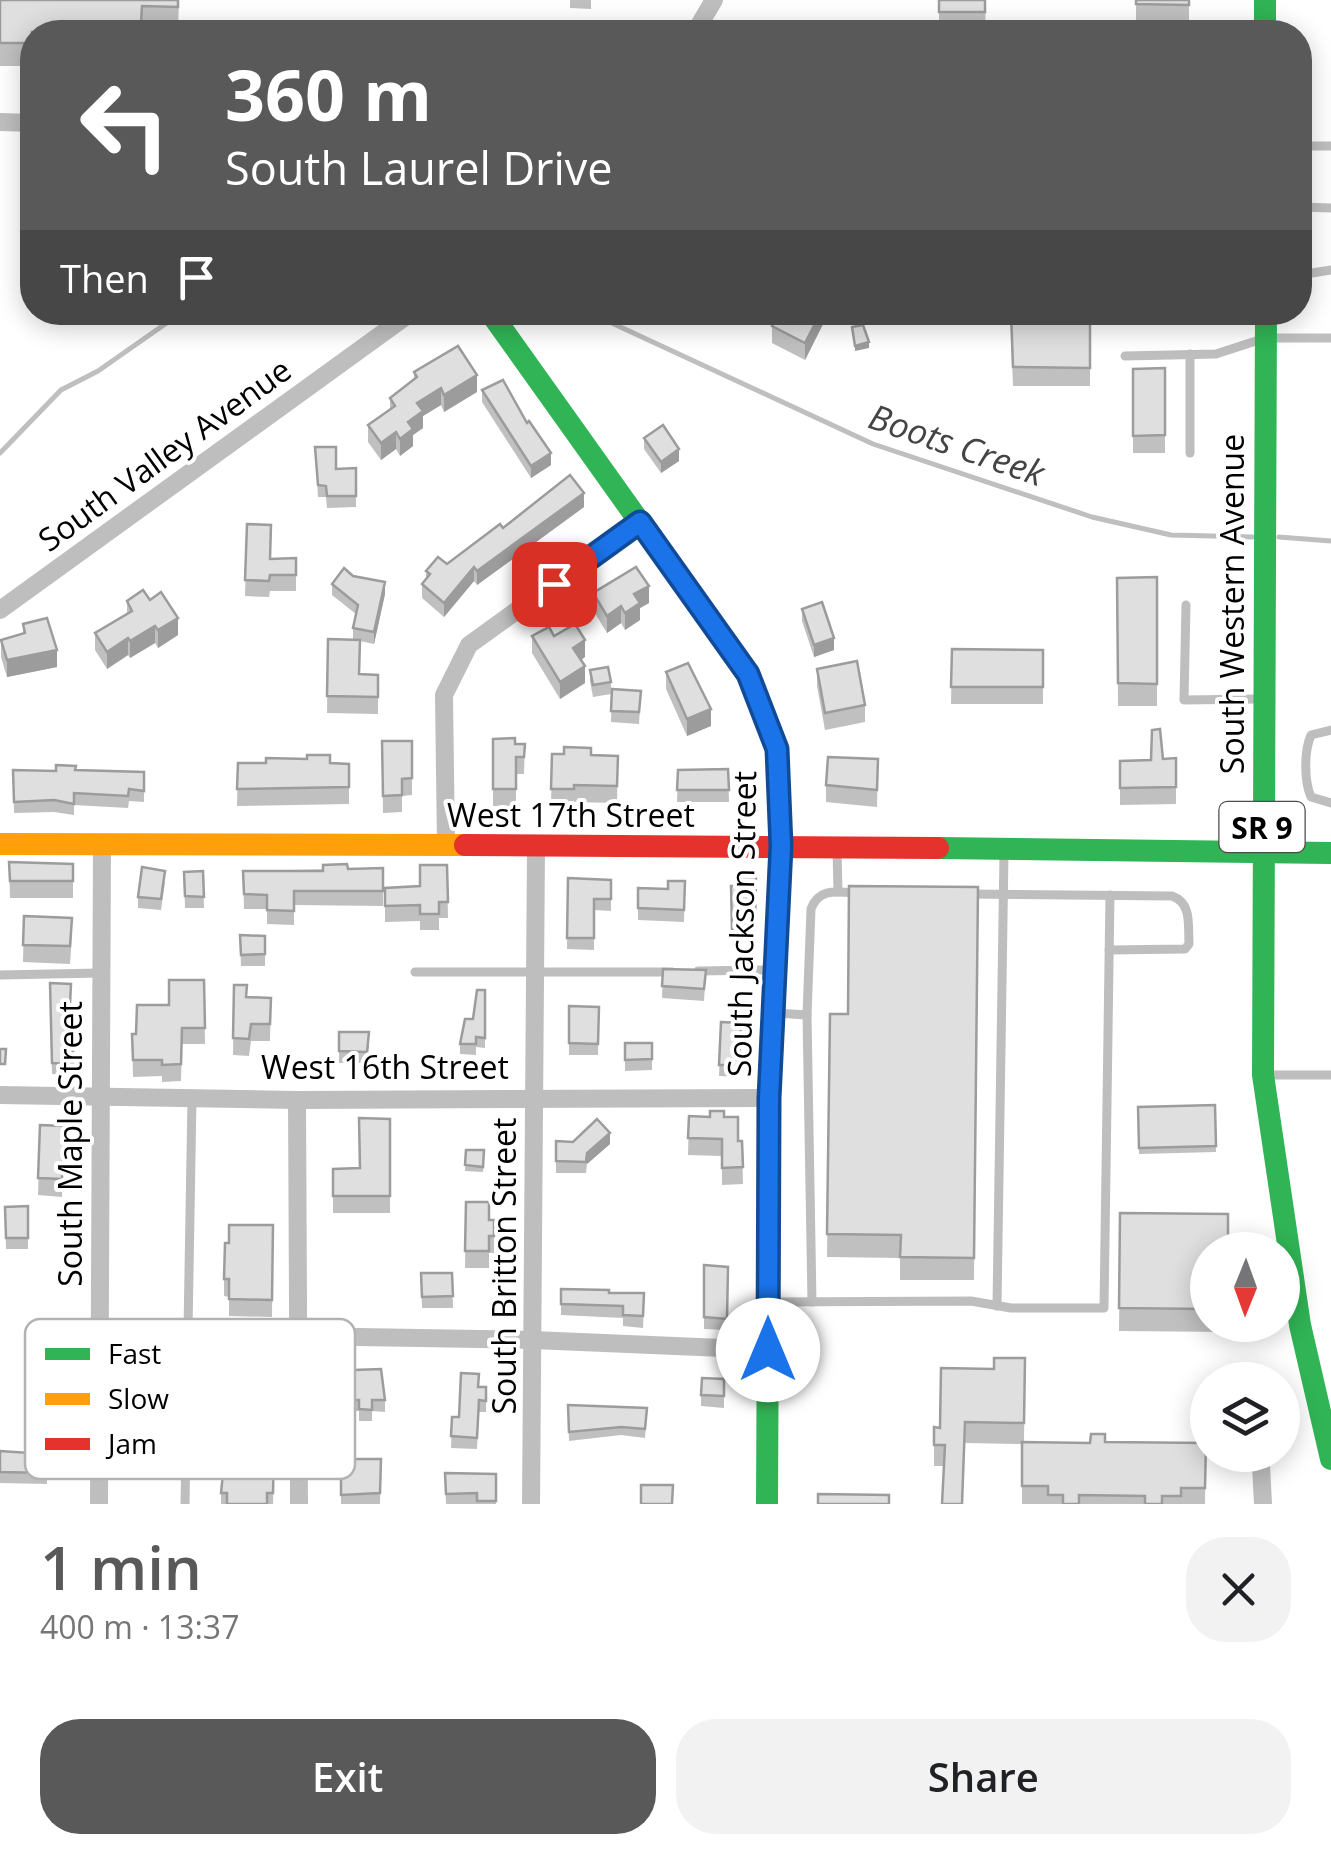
<!DOCTYPE html>
<meta charset="utf-8">
<style>
:root{--surface:#fff;--page:#f2f2f2;--text:#202124;--muted:#757577;--accent:#595959}
body{margin:0;font-family:"Open Sans",sans-serif;background:var(--page);color:var(--text);height:100vh;display:flex;flex-direction:column;font-size:38px;white-space:nowrap}
*{box-sizing:border-box;margin:0}
p{font-size:32px;color:var(--muted)}
.icon{flex:none;width:55px;height:55px;fill:none;stroke:currentColor;stroke-width:2;stroke-linecap:round;stroke-linejoin:round}
.map{position:relative;height:1504px;overflow:hidden}
.sheet{display:flex;flex-direction:column;background:var(--surface);flex:1}
.sheet>*{flex:none}
.guide{position:absolute;left:20px;top:20px;width:1292px;height:305px;border-radius:40px;box-shadow:0 5px 25px #0003;background:#595959;color:#fff;overflow:hidden}
.needle{width:65px;rotate:181deg}
.buttons{position:absolute;left:1190px;top:1232px;display:grid;gap:20px}
.buttons a{display:grid;place-items:center;width:110px;height:110px;border-radius:50%;background:var(--surface);box-shadow:0 5px 25px #0003;font-size:50px}
.pin{position:absolute;display:grid;place-items:center;width:85px;height:85px;color:#fff;margin:-42px;border-radius:20px;box-shadow:0 5px 15px #0006}
.me{position:absolute;width:110px;margin:-55px;rotate:0deg;stroke-linejoin:round;filter:drop-shadow(0 0 8px #0008)}
.turn{display:flex;align-items:center;gap:35px;height:210px;padding:0 40px;font-size:45px}
.turn .icon{width:130px;height:130px;stroke-width:2.5}
.turn b{display:block;font-size:70px;line-height:85px}
.then{display:flex;align-items:center;height:95px;padding:0 40px;background:#0003;gap:20px;font-size:38px}
.round{display:grid;place-items:center;flex:none;width:105px;height:105px;border-radius:40px;background:var(--page)}
.summary{display:flex;align-items:center;justify-content:space-between;height:170px;padding:0 40px}
h1{font-size:60px;font-weight:600;line-height:75px;color:var(--accent)}
.button{display:flex;gap:20px;margin-top:auto;padding:20px 40px}
.button a{flex:1;height:115px;border-radius:40px;background:var(--accent);color:#fff;font-size:40px;font-weight:600;line-height:115px;text-align:center}
.button a+a{background:var(--page);color:var(--text)}
.map>svg:first-child{display:block}
.lines{fill:none;stroke-linecap:round;stroke-linejoin:round}
.stream{stroke:#bfbfbf;stroke-width:5}
.lane{stroke:#bebebe;stroke-width:9}
.street{stroke:#bebebe;stroke-width:18}
.fast{stroke:#30b455;stroke-width:22}
.slow{stroke:#ff9f0a;stroke-width:22}
.jam{stroke:#e5322d;stroke-width:22}
.wall{fill:#c0c0c0}
.shaded-wall{fill:#9c9c9c}
.building{fill:#dfdfdf;stroke:#9c9c9c;stroke-width:2.5}
.route-casing{stroke:#114b97;stroke-width:25}
.route{stroke:#1a73e8;stroke-width:18}
.labels{text-anchor:middle;dominant-baseline:central;stroke-width:8;stroke-linejoin:round;paint-order:stroke}
.shield{fill:#fff;stroke:#4c4c4c;stroke-width:2.5}
.shield-label{font-size:30px;font-weight:bold;fill:#000}
.street-label{font-size:32px;fill:#000;stroke:#fff}
.water-label{font-size:35px;font-style:italic;fill:#444;stroke:#fff}
.key{fill:#fff;stroke:#b2b2b2;stroke-width:2.5}
.key-label{font-size:28px;fill:#000}
</style>
<div class="map">
<svg width="1331" height="1504" viewBox="0 0 1331 1504">
<rect width="100%" height="100%" fill="#fff"/>
<g class="lines">
<g class="stream">
<polyline points="588,312 873,444 1092,517 1171,535 1253,537"/>
<polyline points="0,453 61,390 98,371 168,322 177,312"/>
<polyline points="1279,537 1331,541"/>
</g>
<g class="lane">
<polyline points="1300,146 1331,146"/>
<polyline points="1300,207 1331,208"/>
<polyline points="1300,275 1331,270"/>
<polyline points="1143,312 1258,314"/>
<polyline points="1274,338 1331,338"/>
<polyline points="1125,356 1216,354 1259,340"/>
<polyline points="1190,453 1190,354"/>
<polyline points="1186,605 1184,700 1256,699"/>
<path d="M1331,730L1311,735C1304,751 1304,781 1311,797L1331,803"/>
<polyline points="837,850 838,892"/>
<path d="M969,894L1172,896C1192,903 1188,925 1189,944L1185,949L1109,950"/>
<polyline points="698,971 772,970"/>
<polyline points="415,972 672,972"/>
<polyline points="0,975 100,973"/>
<path d="M776,1013L807,1015L811,909C819,887 838,892 859,893"/>
<polyline points="807,1015 812,1302"/>
<polyline points="1271,1075 1331,1075"/>
<polyline points="771,1302 971,1301 1011,1308 1104,1308 1110,895"/>
<polyline points="997,1306 1004,854"/>
<polyline points="185,1504 192,1098"/>
</g>
<g class="street">
<polyline points="695,32 714,0"/>
<polyline points="0,122 32,123"/>
<polyline points="0,610 412,312"/>
<polyline points="446,847 444,695 469,645 639,522"/>
<polyline points="0,1095 297,1100 769,1098"/>
<polyline points="297,1100 299,1504"/>
<polyline points="298,1336 533,1340 768,1350"/>
<polyline points="1261,1465 1263,1504"/>
<polyline points="99,1504 102,845"/>
<polyline points="531,1504 536,848"/>
</g>
<g class="fast">
<polyline points="1265,0 1265,32"/>
<polyline points="490,312 748,674 777,749 781,846 769,1098 767,1504"/>
<polyline points="1266,312 1263,1075 1300,1325 1331,1459"/>
<polyline points="938,848 1331,853"/>
</g>
<polyline class="slow" points="0,844 465,845"/>
<polyline class="jam" points="465,845 938,848"/>
</g>
<g class="wall">
<polygon points="0,0 179,0 178,30 142,28 142,32 32,32 32,66 0,66"/>
<polygon points="570,0 591,0 591,9 570,8"/>
<polygon points="939,0 986,0 985,29 939,29"/>
<polygon points="1136,0 1189,0 1189,22 1136,21"/>
<polygon points="824,312 824,322 805,360 772,343 772,326"/>
<polygon points="1010,312 1107,312 1107,325 1090,324 1090,386 1013,386"/>
<polygon points="1165,368 1165,453 1133,453 1133,369"/>
<polygon points="414,372 477,392 444,412 441,405 423,416 423,428 413,435 413,446 400,456 396,449 381,460 368,442 368,425 390,409 390,398 414,380"/>
<polygon points="482,390 527,423 551,465 531,478 482,402"/>
<polygon points="644,438 679,461 661,473 644,449"/>
<polygon points="315,447 336,469 356,468 356,507 327,508 326,497 318,497"/>
<polygon points="584,507 477,585 474,581 444,617 422,598 422,584 426,580 426,571 447,564 503,528"/>
<polygon points="247,524 271,559 296,558 296,591 270,591 269,597 245,596"/>
<polygon points="353,576 385,594 374,644 360,641 360,674 378,675 378,714 327,713 328,639 353,639 353,628 356,614 332,595 332,584"/>
<polygon points="1157,577 1157,706 1118,706 1117,578"/>
<polygon points="593,593 649,603 640,608 640,620 625,630 621,623 607,633 593,610"/>
<polygon points="150,600 178,635 158,648 155,643 130,658 128,655 107,669 95,650 95,633 127,614 127,601"/>
<polygon points="802,609 834,650 814,657 802,621"/>
<polygon points="23,624 57,667 7,677 1,657 1,640 23,633"/>
<polygon points="532,636 554,636 585,657 581,660 585,683 560,699 532,653"/>
<polygon points="952,649 1043,650 1043,704 951,704"/>
<polygon points="817,669 865,705 865,722 825,730 817,686"/>
<polygon points="590,670 611,682 611,694 593,697 590,681"/>
<polygon points="666,672 711,726 687,736 666,689"/>
<polygon points="612,689 641,691 639,724 611,722"/>
<polygon points="493,739 515,744 525,744 524,774 516,774 516,807 493,806"/>
<polygon points="382,741 412,741 412,795 402,796 402,812 383,813"/>
<polygon points="552,754 618,756 617,803 574,802 574,806 551,806"/>
<polygon points="1176,758 1176,804 1120,805 1120,761"/>
<polygon points="878,759 877,807 826,802 826,785"/>
<polygon points="238,763 349,764 349,804 237,806"/>
<polygon points="728,769 729,802 677,802 678,770"/>
<polygon points="13,770 75,770 144,772 144,802 129,801 128,808 74,805 74,815 54,812 14,813"/>
<polygon points="9,862 73,864 73,898 10,898"/>
<polygon points="447,865 448,918 439,918 439,930 420,930 420,921 385,922 385,888 420,886"/>
<polygon points="383,868 383,906 294,905 294,925 267,924 267,909 244,909 243,871"/>
<polygon points="203,871 204,908 185,908 184,872"/>
<polygon points="756,874 755,939 732,940 731,886 736,886"/>
<polygon points="568,878 611,880 611,911 594,910 594,950 567,949"/>
<polygon points="685,881 684,922 638,920 638,888 668,889"/>
<polygon points="165,882 161,910 138,908 138,897"/>
<polygon points="978,887 974,1280 900,1280 900,1258 827,1257 830,1014 848,1014"/>
<polygon points="24,916 72,935 70,964 23,962"/>
<polygon points="240,935 265,936 265,966 241,966"/>
<polygon points="663,969 706,970 704,1001 662,998"/>
<polygon points="204,980 205,1044 182,1044 181,1081 162,1082 162,1076 133,1077 132,1034 136,1034 169,1005"/>
<polygon points="50,983 71,984 70,1016 66,1016 66,1032 73,1033 73,1076 52,1074"/>
<polygon points="234,985 246,997 271,998 270,1041 251,1041 249,1056 233,1055"/>
<polygon points="485,990 485,1048 476,1047 476,1055 460,1054 460,1044"/>
<polygon points="569,1006 599,1007 598,1055 569,1055"/>
<polygon points="721,1022 741,1023 739,1077 719,1076"/>
<polygon points="339,1032 369,1044 367,1063 339,1063"/>
<polygon points="625,1043 652,1043 652,1070 625,1071"/>
<polygon points="1215,1105 1216,1152 1139,1154 1138,1107"/>
<polygon points="689,1116 724,1117 738,1141 742,1141 743,1184 722,1185 722,1156 688,1155"/>
<polygon points="390,1119 390,1213 333,1213 333,1169 360,1168"/>
<polygon points="40,1125 64,1126 62,1197 38,1195"/>
<polygon points="556,1141 610,1144 587,1164 586,1173 556,1173"/>
<polygon points="466,1150 484,1150 483,1172 465,1171"/>
<polygon points="466,1202 489,1220 494,1220 494,1253 489,1253 489,1268 465,1268"/>
<polygon points="28,1206 28,1249 6,1249 5,1207"/>
<polygon points="1120,1213 1208,1250 1208,1325 1227,1325 1227,1332 1119,1331"/>
<polygon points="273,1225 272,1317 229,1316 229,1297 224,1296 224,1279 229,1243"/>
<polygon points="704,1265 728,1267 727,1330 704,1329"/>
<polygon points="421,1273 452,1273 453,1308 422,1308"/>
<polygon points="561,1289 609,1293 644,1305 643,1328 623,1326 623,1318 561,1315"/>
<polygon points="269,1349 274,1349 274,1411 269,1411 268,1430 226,1428 226,1410 222,1410 222,1387"/>
<polygon points="1025,1358 1024,1442 1206,1443 1205,1504 1022,1504 1022,1444 965,1443 944,1466 934,1466 934,1427 940,1428 994,1369"/>
<polygon points="354,1370 385,1400 385,1412 372,1411 372,1421 359,1421 359,1411 353,1411"/>
<polygon points="724,1379 724,1408 701,1406 701,1395"/>
<polygon points="479,1387 486,1387 486,1412 479,1412 477,1449 451,1448 452,1417 459,1417"/>
<polygon points="55,1397 80,1397 78,1430 53,1429"/>
<polygon points="568,1405 647,1408 645,1438 621,1435 569,1441"/>
<polygon points="47,1450 47,1484 0,1483 0,1451 29,1453"/>
<polygon points="266,1451 274,1451 273,1504 221,1504 221,1493"/>
<polygon points="341,1459 381,1459 380,1504 341,1504"/>
<polygon points="445,1473 496,1474 496,1504 446,1504"/>
</g>
<g class="shaded-wall">
<polygon points="821,312 824,312 824,322 805,360 805,343"/>
<polygon points="869,342 869,348 855,351 855,346"/>
<polygon points="477,375 477,392 444,412 444,395"/>
<polygon points="441,388 441,405 423,416 423,428 413,435 413,446 400,456 400,439 417,403"/>
<polygon points="396,432 396,449 381,460 381,443"/>
<polygon points="679,449 679,461 661,473 661,462"/>
<polygon points="551,453 551,465 531,478 531,466"/>
<polygon points="584,493 584,507 477,585 477,571"/>
<polygon points="474,567 474,581 444,617 444,603"/>
<polygon points="385,582 385,594 374,644 374,632"/>
<polygon points="649,586 649,603 640,608 640,620 625,630 625,613 634,594"/>
<polygon points="621,606 621,623 607,633 607,616"/>
<polygon points="178,618 178,635 158,648 158,630"/>
<polygon points="155,626 155,643 130,658 130,641"/>
<polygon points="128,638 128,655 107,669 107,652"/>
<polygon points="834,638 834,650 814,657 814,645"/>
<polygon points="585,640 585,657 573,665 573,648"/>
<polygon points="57,650 57,667 7,677 7,660"/>
<polygon points="585,666 585,683 560,699 560,682"/>
<polygon points="711,709 711,726 687,736 687,719"/>
<polygon points="610,1133 610,1144 587,1164 587,1153"/>
</g>
<g class="building">
<polygon points="0,0 178,0 178,7 142,6 141,24 114,24 114,32 32,32 32,43 0,43"/>
<rect x="939" y="0" width="46" height="12"/>
<polygon points="1136,0 1189,0 1189,5 1136,4"/>
<rect x="1101" y="28" width="28" height="4"/>
<polygon points="779,312 821,312 805,343 772,326"/>
<polygon points="1011,312 1090,312 1090,368 1013,367"/>
<polygon points="863,325 869,342 855,346 852,327"/>
<polygon points="458,346 477,375 444,395 441,388 417,403 423,411 408,422 413,429 400,439 396,432 381,443 368,425 395,406 390,398 417,377 414,372"/>
<polygon points="1165,368 1165,435 1133,436 1133,369"/>
<polygon points="503,380 527,423 529,421 551,453 531,466 482,390"/>
<polygon points="663,425 679,449 661,462 644,438"/>
<polygon points="315,447 336,447 336,469 356,468 356,496 327,496 326,486 318,485"/>
<polygon points="570,475 584,493 477,571 474,567 444,603 422,584 430,574 426,571 438,557 447,564 500,524 503,528"/>
<polygon points="247,524 271,525 270,559 296,558 296,575 270,575 269,581 245,580"/>
<polygon points="636,567 649,586 634,594 640,603 625,613 621,606 607,616 593,593"/>
<polygon points="344,568 353,576 385,582 374,632 353,628 358,605 332,584"/>
<polygon points="1157,577 1157,684 1118,683 1117,578"/>
<polygon points="143,590 150,600 161,592 178,618 158,630 155,626 130,641 128,638 107,652 95,633 132,611 127,601"/>
<polygon points="822,602 834,638 814,645 802,609"/>
<polygon points="47,618 57,650 7,660 1,640 25,633 23,624"/>
<polygon points="575,624 585,640 573,648 585,666 560,682 532,636 549,627 554,636"/>
<polygon points="328,639 360,640 359,674 378,675 378,697 327,696"/>
<polygon points="952,649 1043,650 1043,687 951,687"/>
<polygon points="857,661 865,705 825,713 817,669"/>
<polygon points="688,663 711,709 687,719 666,672"/>
<polygon points="608,667 611,682 593,685 590,670"/>
<polygon points="612,689 641,691 639,712 611,711"/>
<polygon points="1160,729 1163,759 1176,758 1176,787 1120,788 1120,761 1151,760 1152,730"/>
<polygon points="515,738 515,744 525,744 524,757 516,757 516,789 493,789 493,739"/>
<polygon points="382,741 412,741 412,778 402,779 402,795 383,796"/>
<polygon points="564,747 591,748 591,755 618,756 617,786 574,785 574,789 551,789 552,754 564,754"/>
<polygon points="307,755 330,755 330,763 349,764 349,787 237,789 238,763 266,763 266,758 307,759"/>
<polygon points="828,757 878,759 877,790 826,785"/>
<polygon points="56,765 76,766 75,770 144,772 144,791 129,789 128,796 74,793 74,804 54,800 14,802 13,770 56,771"/>
<polygon points="728,769 729,790 677,790 678,770"/>
<polygon points="9,862 73,864 73,881 10,881"/>
<polygon points="347,864 348,869 383,868 383,891 294,891 294,911 267,910 267,895 244,894 243,871 323,871 323,865"/>
<polygon points="420,865 447,865 448,902 439,902 439,914 420,914 420,905 385,906 385,888 420,886"/>
<polygon points="142,867 165,871 161,899 138,897"/>
<polygon points="203,871 204,897 185,896 184,872"/>
<polygon points="736,874 756,874 755,928 732,929 731,886 736,886"/>
<polygon points="568,878 611,880 611,899 594,899 594,938 567,938"/>
<polygon points="668,881 685,881 684,910 638,908 638,888 668,889"/>
<polygon points="849,886 978,887 974,1258 900,1257 901,1235 827,1234 830,1014 848,1014"/>
<polygon points="24,916 72,918 70,946 23,945"/>
<polygon points="240,935 265,936 265,954 241,955"/>
<polygon points="663,969 706,970 704,989 662,986"/>
<polygon points="169,980 204,980 205,1028 182,1028 181,1064 162,1065 162,1060 133,1060 132,1034 136,1034 137,1005 169,1005"/>
<polygon points="50,983 71,984 70,1004 66,1004 65,1032 73,1033 73,1064 52,1063"/>
<polygon points="234,985 247,985 246,997 271,998 270,1024 251,1024 249,1039 233,1038"/>
<polygon points="477,990 485,990 485,1038 476,1037 476,1044 460,1044 465,1019 473,1019"/>
<polygon points="569,1006 599,1007 598,1044 569,1043"/>
<polygon points="721,1022 741,1023 739,1065 719,1065"/>
<polygon points="339,1032 369,1032 367,1052 339,1051"/>
<polygon points="625,1043 652,1043 652,1059 625,1060"/>
<polygon points="0,1049 6,1049 5,1064 0,1064"/>
<polygon points="1215,1105 1216,1146 1139,1148 1138,1107"/>
<polygon points="710,1111 724,1111 724,1117 738,1117 738,1141 742,1141 743,1167 722,1168 722,1139 688,1138 689,1116 710,1117"/>
<polygon points="359,1118 390,1119 390,1196 333,1196 333,1169 360,1168"/>
<polygon points="597,1119 610,1133 587,1153 586,1162 556,1161 556,1141 573,1142"/>
<polygon points="40,1125 64,1126 62,1179 38,1178"/>
<polygon points="466,1150 484,1150 483,1167 465,1165"/>
<polygon points="466,1202 489,1202 489,1220 494,1220 494,1236 489,1236 489,1251 465,1251"/>
<polygon points="28,1206 28,1238 6,1238 5,1207"/>
<polygon points="1120,1213 1228,1214 1228,1250 1208,1250 1208,1309 1119,1308"/>
<polygon points="229,1225 273,1225 272,1300 229,1299 229,1279 224,1279 225,1243 229,1243"/>
<polygon points="704,1265 728,1267 727,1319 704,1317"/>
<polygon points="421,1273 452,1273 453,1296 422,1297"/>
<polygon points="561,1289 609,1290 609,1293 644,1293 643,1316 623,1315 623,1306 561,1304"/>
<polygon points="994,1358 1025,1358 1024,1423 965,1422 962,1504 942,1504 945,1445 934,1445 934,1427 940,1428 941,1368 994,1369"/>
<polygon points="381,1369 385,1400 372,1400 372,1410 359,1409 359,1400 353,1400 354,1370"/>
<polygon points="461,1373 479,1374 478,1387 486,1387 486,1401 479,1400 477,1438 451,1436 452,1417 459,1417"/>
<polygon points="702,1378 724,1379 724,1396 701,1395"/>
<polygon points="568,1405 647,1408 645,1429 621,1427 569,1432"/>
<polygon points="227,1434 266,1436 266,1451 274,1451 273,1493 267,1493 267,1504 227,1504 227,1493 221,1493"/>
<polygon points="1091,1434 1105,1434 1105,1442 1206,1443 1205,1488 1181,1488 1181,1496 1162,1496 1162,1504 1145,1504 1145,1496 1079,1495 1079,1504 1063,1504 1063,1495 1048,1495 1048,1486 1022,1486 1022,1442 1090,1443"/>
<polygon points="29,1448 47,1450 47,1473 0,1472 0,1451 29,1453"/>
<polygon points="341,1459 381,1459 380,1493 341,1495"/>
<polygon points="445,1473 496,1474 496,1501 477,1501 477,1493 446,1494"/>
<polygon points="641,1485 673,1485 672,1504 641,1504"/>
<polygon points="818,1494 889,1495 889,1504 818,1504"/>
</g>
<g class="lines">
<g class="route-casing">
<polyline id="route" points="554,584 640,522 748,674 777,749 781,846 769,1098 768,1350"/>
</g>
<use href="#route" class="route"/>
</g>
<g class="labels">
<rect class="shield" x="1219.5" y="802" width="85" height="50" rx="8"/>
<g class="shield-label">
<text x="1262" y="827">SR 9</text>
</g>
<g class="street-label">
<text transform="translate(164 454) rotate(-36)">South Valley Avenue</text>
<text transform="translate(1231 604) rotate(-90)">South Western Avenue</text>
<text x="571" y="814">West 17th Street</text>
<text transform="translate(741 924) rotate(-89)">South Jackson Street</text>
<text x="385" y="1066">West 16th Street</text>
<text transform="translate(69 1144) rotate(-90)">South Maple Street</text>
<text transform="translate(503 1266) rotate(-90)">South Britton Street</text>
</g>
<g class="water-label">
<text transform="translate(957 444) rotate(19)">Boots Creek</text>
</g>
</g>
<rect x="25" y="1319" width="330" height="160" rx="15" class="key"/>
<rect x="45" y="1348" width="45" height="12" fill="#30b455"/>
<rect x="45" y="1393" width="45" height="12" fill="#ff9f0a"/>
<rect x="45" y="1438" width="45" height="12" fill="#e5322d"/>
<g class="key-label">
<text x="108" y="1364">Fast</text>
<text x="108" y="1409">Slow</text>
<text x="108" y="1454">Jam</text>
</g>
</svg>
<div class="buttons">
<a><svg class="needle" viewBox="-14 -14 28 28"><path d="M0-13l5 13h-10z" fill="#e53935"/><path d="M0 13l5-13h-10z" fill="#757577"/></svg></a>
<a><svg class="icon" aria-label="layers" viewBox="0 0 24 24"><path d="M12 4l9 5-9 5-9-5zM3 14l9 5 9-5"/></svg></a>
</div>
<div class="pin" style="left:554px;top:584px;background:#d93025"><svg class="icon" aria-label="arrive" viewBox="0 0 24 24"><path d="M6 21V4h12l-3 4 3 4H6"/></svg></div>
<svg class="me" style="left:768px;top:1350px" viewBox="-20 -20 40 40"><circle r="19" fill="#fff"/><path d="M0-13L10 11 0 6-10 11z" fill="#1a73e8"/></svg>
<div class="guide">
<div class="turn"><svg class="icon" aria-label="left" viewBox="0 0 24 24"><path d="M17 20v-9H6M10 6l-5 5 5 5"/></svg><div><b>360 m</b>South Laurel Drive</div></div>
<div class="then">Then<svg class="icon" aria-label="arrive" viewBox="0 0 24 24"><path d="M6 21V4h12l-3 4 3 4H6"/></svg></div>
</div>
</div>
<section class="sheet">
<div class="summary"><div><h1>1 min</h1><p>400 m · 13:37</p></div><a class="round"><svg class="icon" aria-label="close" viewBox="0 0 24 24"><path d="M6 6l12 12M18 6L6 18"/></svg></a></div>
<div class="button"><a>Exit</a><a>Share</a></div>
</section>
